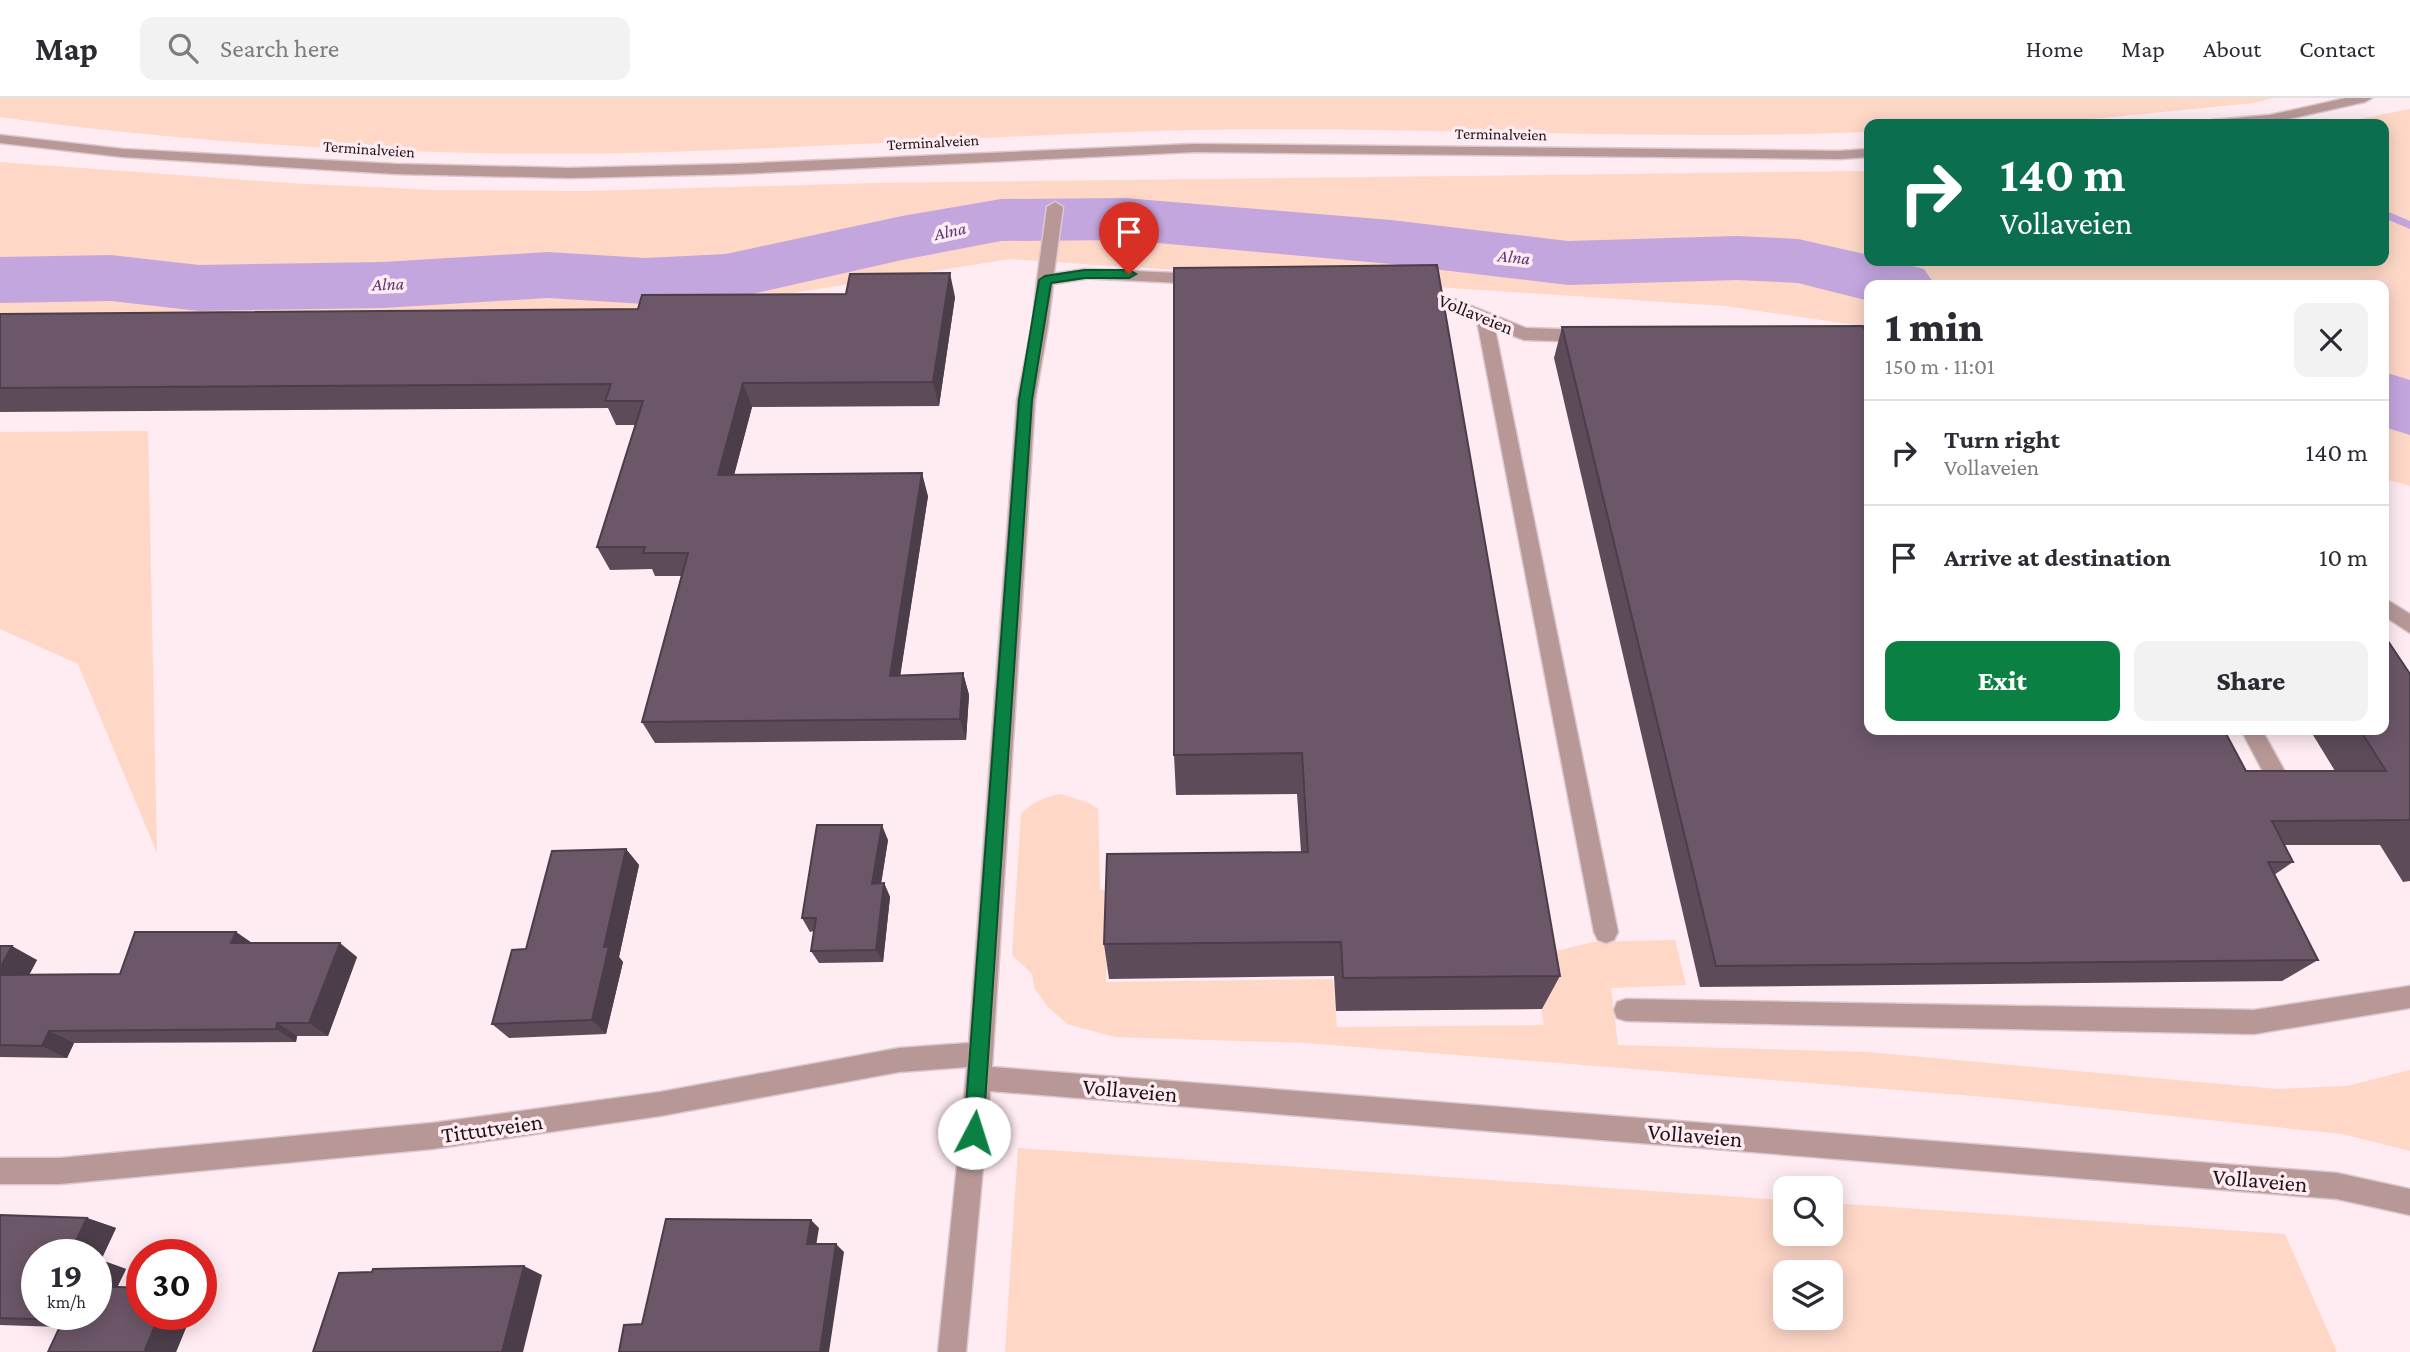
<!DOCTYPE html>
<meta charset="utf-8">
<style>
:root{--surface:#fff;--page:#f2f2f3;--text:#2b2b33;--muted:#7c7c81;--line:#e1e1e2;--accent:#0b8043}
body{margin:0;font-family:"Crimson Pro",serif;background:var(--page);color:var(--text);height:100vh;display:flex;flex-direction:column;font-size:26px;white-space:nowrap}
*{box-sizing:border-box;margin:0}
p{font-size:23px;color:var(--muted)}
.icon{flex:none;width:38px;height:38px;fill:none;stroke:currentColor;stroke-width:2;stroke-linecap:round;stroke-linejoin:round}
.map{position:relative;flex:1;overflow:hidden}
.details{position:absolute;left:1864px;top:182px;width:525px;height:455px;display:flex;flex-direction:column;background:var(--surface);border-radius:14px;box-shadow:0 4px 18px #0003}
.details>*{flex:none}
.hud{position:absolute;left:1864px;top:21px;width:525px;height:147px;border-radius:14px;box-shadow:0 4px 18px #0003;background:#0b6e4f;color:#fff;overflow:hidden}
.tools{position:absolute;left:1773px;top:1078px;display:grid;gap:14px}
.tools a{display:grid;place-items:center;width:70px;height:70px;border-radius:14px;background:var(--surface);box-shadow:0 4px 18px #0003;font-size:35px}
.speed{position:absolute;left:21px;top:1141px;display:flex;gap:14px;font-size:35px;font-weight:700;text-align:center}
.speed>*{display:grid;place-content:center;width:91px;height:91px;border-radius:50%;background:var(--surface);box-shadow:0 4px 18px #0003;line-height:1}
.speed small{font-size:18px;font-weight:400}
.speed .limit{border:10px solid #d22;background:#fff;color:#111}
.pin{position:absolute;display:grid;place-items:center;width:60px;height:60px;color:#fff;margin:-72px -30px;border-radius:50% 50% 50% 0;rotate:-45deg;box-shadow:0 0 7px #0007}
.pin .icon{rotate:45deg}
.me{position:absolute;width:77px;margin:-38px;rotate:5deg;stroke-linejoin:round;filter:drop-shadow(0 0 5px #0008)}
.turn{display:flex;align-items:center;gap:24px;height:147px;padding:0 21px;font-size:32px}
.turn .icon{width:91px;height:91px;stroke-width:2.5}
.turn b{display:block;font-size:49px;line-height:60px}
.round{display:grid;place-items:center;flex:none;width:74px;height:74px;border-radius:14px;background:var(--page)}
.head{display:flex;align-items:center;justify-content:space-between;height:119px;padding:0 21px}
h1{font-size:42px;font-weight:800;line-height:52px}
.primary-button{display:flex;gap:14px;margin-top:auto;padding:14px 21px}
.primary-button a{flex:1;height:80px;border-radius:14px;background:var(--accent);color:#fff;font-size:28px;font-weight:800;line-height:80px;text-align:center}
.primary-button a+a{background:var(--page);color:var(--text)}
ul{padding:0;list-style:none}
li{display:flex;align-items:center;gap:21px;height:105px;padding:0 21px;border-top:2px solid var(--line)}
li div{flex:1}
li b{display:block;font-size:26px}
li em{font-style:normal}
header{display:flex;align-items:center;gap:42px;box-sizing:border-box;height:98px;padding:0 35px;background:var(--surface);border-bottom:2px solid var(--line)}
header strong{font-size:33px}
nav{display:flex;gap:38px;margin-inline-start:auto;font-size:24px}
.search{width:490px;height:63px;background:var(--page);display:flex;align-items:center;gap:18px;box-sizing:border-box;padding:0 24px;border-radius:14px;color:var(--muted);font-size:26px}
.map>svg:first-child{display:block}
.green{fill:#fed7c7;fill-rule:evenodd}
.water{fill:#c3a6de}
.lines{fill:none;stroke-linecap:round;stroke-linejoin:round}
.stream{fill:#c3a6de;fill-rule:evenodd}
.river{fill:#c3a6de;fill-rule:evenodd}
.lane-casing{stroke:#dbc8cf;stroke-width:3}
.street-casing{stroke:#dbc8cf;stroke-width:3}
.lane{fill:#b79897;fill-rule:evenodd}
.street{fill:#b79897;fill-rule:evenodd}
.wall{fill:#5d4b5a}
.shaded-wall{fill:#4c3d4a}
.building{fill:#6c5769;stroke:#4c3d4a;stroke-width:2}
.route{fill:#0b8043;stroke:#07532c;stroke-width:2}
.labels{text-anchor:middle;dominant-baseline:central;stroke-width:7;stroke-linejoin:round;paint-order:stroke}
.far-street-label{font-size:16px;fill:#1e1317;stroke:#ffebf2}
.far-water-label{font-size:18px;font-style:italic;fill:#5a3578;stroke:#ffebf2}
.street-label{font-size:19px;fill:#1e1317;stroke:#ffebf2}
.near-street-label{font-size:23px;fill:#1e1317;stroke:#ffebf2}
</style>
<header>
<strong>Map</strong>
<div class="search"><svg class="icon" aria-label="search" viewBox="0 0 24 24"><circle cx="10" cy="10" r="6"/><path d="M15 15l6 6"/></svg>Search here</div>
<nav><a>Home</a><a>Map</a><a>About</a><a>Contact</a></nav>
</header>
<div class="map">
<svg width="2410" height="1254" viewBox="0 0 2410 1254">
<rect width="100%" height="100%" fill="#ffebf2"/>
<g class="green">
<path d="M0,0H2274L2253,5L2041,26H1869V34C1631,44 1393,26 1155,33C992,38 829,49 666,54C444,60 220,49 0,19Z"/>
<polygon points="2410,11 2410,388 2384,381 2384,187 1869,187 1869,229 1725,208 1010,161 612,223 0,219 0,64 288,85 434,92 587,93 876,85 1869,73 1869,163 2384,163 2384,26 2334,26"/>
<polygon points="148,333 157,755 78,566 0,531 0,334"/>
<path d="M1061,696L1089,705L1098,711L1100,791L1107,793L1108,798L1106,884L1333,881L1337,929L1544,927L1533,859L1593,844L1675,842L1686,887L1611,890L1618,947L1867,954L2277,991L2347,988L2410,972V1053L2342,1036L1998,1000L1306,945L1115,939L1067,926L1048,909L1034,890L1032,876L1012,857L1021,716C1031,705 1046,698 1061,696Z"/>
<path d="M1018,1050L1785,1102V1136H1830L1831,1105L2285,1136L2337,1254H1005ZM1830,1174V1220H1785V1174Z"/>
</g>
<path class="water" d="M1019,112V133C918,139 824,174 725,191L727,169L896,131Z"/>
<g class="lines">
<polygon class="stream" points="2384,112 2410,123 2410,131 2384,120"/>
<g class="river">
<polygon points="1124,100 1391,122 1568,143 1737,138 1798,141 1869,157 1869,163 1894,163 1924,171 1935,187 1869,187 1869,203 1798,185 1737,182 1568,187 1391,166 1124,142 1001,143 902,162 726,202 645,206 548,200 383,210 199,213 111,203 0,205 0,159 111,157 199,167 383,164 548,154 645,160 726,156 902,118 1001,101"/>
<polygon points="2384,274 2410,282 2410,337 2384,329"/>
</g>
<g class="lane-casing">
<g id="lane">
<polygon points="1055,104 1063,109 1053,182 1045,187 1037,182 1047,109"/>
<polygon points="1085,171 1202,176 1210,181 1202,186 1079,180 1077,176"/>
<polygon points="1415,192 1437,194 1526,230 1589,232 1597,238 1589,244 1524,242 1495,231 1618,834 1614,842 1606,845 1598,842 1594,834 1477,223 1429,203 1409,201 1407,197 1409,193"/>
<polygon points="2384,500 2410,516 2410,535 2384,518"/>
<polygon points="2241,632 2262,632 2288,679 2285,685 2277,688 2269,685"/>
<polygon points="2410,888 2410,910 2254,936 1626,923 1617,920 1614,912 1617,904 1626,901 2254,912"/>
</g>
</g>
<g class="street-casing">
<g id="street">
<polygon points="2346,0 2372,0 2365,4 2270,25 2205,26 2212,22 2270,17"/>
<polygon points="0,37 123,51 396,66 569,70 736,66 1194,46 1839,53 1869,51 1869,59 1839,61 1194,54 736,76 569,80 396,76 123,59 0,45"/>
<polygon points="1085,171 1093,176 1091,180 1053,186 1048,228 1035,302 992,969 2337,1075 2410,1091 2410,1117 2337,1101 990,993 966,1254 938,1254 967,969 899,974 660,1018 432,1051 60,1086 0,1086 0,1060 60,1060 432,1025 660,994 899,950 969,945 1017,302 1032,228 1037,182 1045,177"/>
</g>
</g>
<use href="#lane" class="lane"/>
<use href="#street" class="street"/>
</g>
<g class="wall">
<polygon points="1174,170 1560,878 1542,911 1336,913 1334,878 1109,881 1104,846 1301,754 1297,696 1176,697 1174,657"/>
<polygon points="955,199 939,308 752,309 734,377 928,398 900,577 963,575 969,597 966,642 655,645 642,624 681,478 655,478 652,471 610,472 597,449 636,327 616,327 608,310 0,314 0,216 638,211"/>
<polygon points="1562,229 1869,632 2246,673 2335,673 2310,632 2384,632 2410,576 2410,783 2403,784 2380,747 2285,747 2293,764 2274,777 2318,862 2282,883 1700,889 1554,260"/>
<polygon points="888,742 881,785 884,785 890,799 883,864 819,865 811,853 814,833 810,834 802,820"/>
<polygon points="626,751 639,767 619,859 623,864 606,936 509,940 492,926 526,851"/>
<polygon points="236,834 252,845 357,859 328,938 297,938 296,944 74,945 67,960 0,959 0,848 37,862 29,877 120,876"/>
<polygon points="0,1117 87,1120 116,1130 101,1162 126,1171 117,1189 190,1220 176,1254 48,1254 60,1229 0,1227"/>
</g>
<g class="shaded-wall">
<polygon points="950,175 955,199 939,308 933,284"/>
<polygon points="743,285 752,309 728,400 718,377"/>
<polygon points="922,375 928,398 897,599 890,578"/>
<polygon points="963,575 969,597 966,642 960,621"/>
<polygon points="882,727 888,742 879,799 872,786"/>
<polygon points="626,751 639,767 619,859 623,864 606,936 592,922 604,849"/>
<polygon points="884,785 890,799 883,864 876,852"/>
<polygon points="236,834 256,848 231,845"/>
<polygon points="340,845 357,859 328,938 309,925"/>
<polygon points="12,848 37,862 22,890 0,879 0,870"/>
<polygon points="277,925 297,938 296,944 276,931"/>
<polygon points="49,933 74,945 67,960 42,948"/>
<polygon points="87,1120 116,1130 101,1162 126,1171 114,1196 96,1191 96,1157 69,1157"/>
<polygon points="811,1122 819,1130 815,1154 807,1146"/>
<polygon points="836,1146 844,1154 829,1254 820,1254"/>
<polygon points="524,1168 542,1177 523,1254 502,1254"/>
<polygon points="160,1216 185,1216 185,1218 190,1220 176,1254 144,1254"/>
</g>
<g class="building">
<polygon points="1437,167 1560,878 1343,880 1341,844 1104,846 1107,756 1308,754 1302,655 1174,657 1174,170"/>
<polygon points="950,175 933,284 743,285 718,377 922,375 890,578 963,575 960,621 642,624 688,455 643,455 645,449 597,449 643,303 605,303 611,286 0,290 0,216 638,211 642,197 846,196 850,176"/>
<polygon points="1863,228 1869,242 1869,632 2224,632 2246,673 2386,673 2360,632 2384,632 2384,537 2410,576 2410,722 2272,723 2293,764 2268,764 2318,862 1716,868 1562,229"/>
<polygon points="817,727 882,727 872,786 884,785 876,852 811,853 816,820 802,820"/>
<polygon points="626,751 604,849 609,848 592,922 492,926 512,852 526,851 552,753"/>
<polygon points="135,834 236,834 231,845 340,845 309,925 277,925 276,931 49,933 42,948 0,947 0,877 120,876"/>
<polygon points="0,848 12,848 0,870"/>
<polygon points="0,1117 87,1120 69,1157 37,1157 37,1216 96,1216 96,1188 142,1190 142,1216 160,1216 144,1254 48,1254 63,1222 0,1220"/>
<polygon points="666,1121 811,1122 807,1146 836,1146 820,1254 619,1254 624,1227 642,1226"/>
<polygon points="524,1168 502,1254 313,1254 339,1175 372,1174 373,1171"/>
</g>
<polygon class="route" points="1085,172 1129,172 1136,176 1129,180 1085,180 1051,185 1032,302 983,1035 980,1042 974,1045 967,1042 964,1035 1019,302 1039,182 1045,178"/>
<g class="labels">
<g class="far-street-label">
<text transform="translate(1501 36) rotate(1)">Terminalveien</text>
<text transform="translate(933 44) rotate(-3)">Terminalveien</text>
<text transform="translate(369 51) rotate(4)">Terminalveien</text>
</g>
<g class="far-water-label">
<text transform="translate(950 133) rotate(-12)">Alna</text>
<text transform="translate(1514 159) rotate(6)">Alna</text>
<text transform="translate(388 186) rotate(-2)">Alna</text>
</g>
<g class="street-label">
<text transform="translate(1476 216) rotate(22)">Vollaveien</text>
</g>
<g class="near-street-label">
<text transform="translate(1130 992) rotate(5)">Vollaveien</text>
<text transform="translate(492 1030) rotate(-8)">Tittutveien</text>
<text transform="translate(1695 1037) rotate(5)">Vollaveien</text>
<text transform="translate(2260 1082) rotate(5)">Vollaveien</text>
</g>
</g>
</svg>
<div class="tools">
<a><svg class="icon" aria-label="search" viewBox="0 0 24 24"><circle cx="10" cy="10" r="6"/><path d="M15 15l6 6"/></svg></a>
<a><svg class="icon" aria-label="layers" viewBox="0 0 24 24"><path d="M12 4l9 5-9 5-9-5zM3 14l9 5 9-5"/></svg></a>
</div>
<div class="speed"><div>19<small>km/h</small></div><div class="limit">30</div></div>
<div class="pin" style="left:1129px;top:176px;background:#d93025"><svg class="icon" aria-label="arrive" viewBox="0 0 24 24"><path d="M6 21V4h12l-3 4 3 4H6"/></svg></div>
<svg class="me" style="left:974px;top:1035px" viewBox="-20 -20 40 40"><circle r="19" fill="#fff"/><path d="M0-13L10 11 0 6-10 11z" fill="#0b8043"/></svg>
<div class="hud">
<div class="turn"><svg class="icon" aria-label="right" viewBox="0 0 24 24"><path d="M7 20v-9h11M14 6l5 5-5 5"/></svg><div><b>140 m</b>Vollaveien</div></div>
</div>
<section class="details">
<div class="head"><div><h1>1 min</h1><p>150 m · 11:01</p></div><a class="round"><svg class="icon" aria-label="close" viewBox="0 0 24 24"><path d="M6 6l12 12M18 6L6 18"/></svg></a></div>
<ul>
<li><svg class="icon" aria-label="right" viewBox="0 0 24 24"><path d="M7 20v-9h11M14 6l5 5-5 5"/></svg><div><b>Turn right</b><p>Vollaveien</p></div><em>140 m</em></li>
<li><svg class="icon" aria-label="arrive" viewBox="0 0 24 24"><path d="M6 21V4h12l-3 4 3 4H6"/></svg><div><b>Arrive at destination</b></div><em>10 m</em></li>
</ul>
<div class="primary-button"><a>Exit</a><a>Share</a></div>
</section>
</div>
